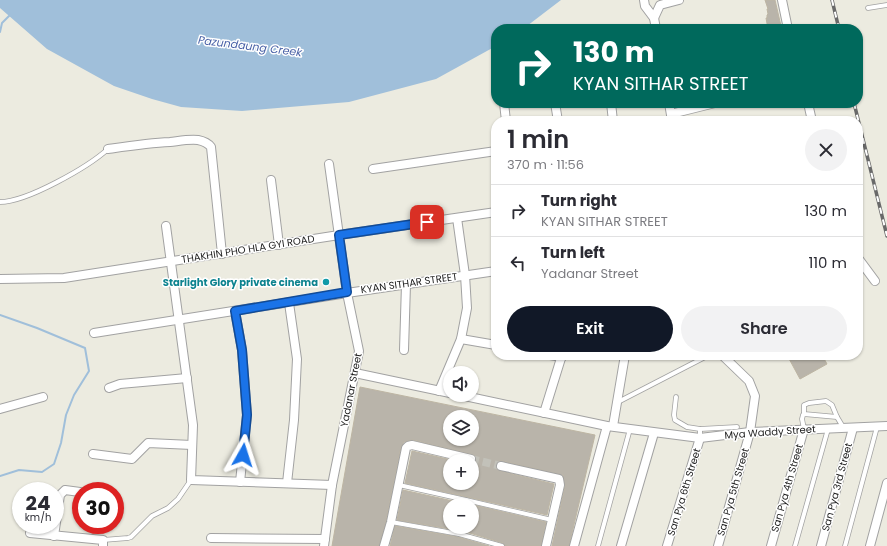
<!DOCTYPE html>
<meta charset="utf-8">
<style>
:root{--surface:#fff;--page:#f2f2f3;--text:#2b2b33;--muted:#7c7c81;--line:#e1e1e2;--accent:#111827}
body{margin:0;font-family:Poppins,sans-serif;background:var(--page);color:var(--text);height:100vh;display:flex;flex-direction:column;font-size:15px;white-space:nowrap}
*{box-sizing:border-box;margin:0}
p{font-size:13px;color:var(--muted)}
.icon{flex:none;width:22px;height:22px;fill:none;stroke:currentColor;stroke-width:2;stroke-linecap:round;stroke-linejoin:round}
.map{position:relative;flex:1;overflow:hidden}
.details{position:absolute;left:491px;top:116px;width:372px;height:244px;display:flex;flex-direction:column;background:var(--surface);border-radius:16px;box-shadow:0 1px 3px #0004}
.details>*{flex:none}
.hud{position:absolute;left:491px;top:24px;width:372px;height:84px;border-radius:16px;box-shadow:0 1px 3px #0004;background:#00695c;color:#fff;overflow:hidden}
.buttons{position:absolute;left:443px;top:366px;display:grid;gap:8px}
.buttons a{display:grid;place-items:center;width:36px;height:36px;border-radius:50%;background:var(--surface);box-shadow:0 1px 3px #0004;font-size:20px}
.speed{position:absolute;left:12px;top:482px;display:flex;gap:8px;font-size:20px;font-weight:700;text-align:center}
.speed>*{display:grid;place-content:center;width:52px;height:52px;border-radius:50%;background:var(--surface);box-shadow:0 1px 3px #0004;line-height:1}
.speed small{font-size:10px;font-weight:400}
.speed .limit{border:6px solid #d22;background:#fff;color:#111}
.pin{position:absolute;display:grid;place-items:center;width:34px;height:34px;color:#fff;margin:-17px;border-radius:8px;box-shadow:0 2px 6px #0006}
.me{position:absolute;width:44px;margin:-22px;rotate:6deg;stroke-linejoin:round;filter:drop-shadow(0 0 3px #0008)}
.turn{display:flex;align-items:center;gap:14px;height:84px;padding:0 16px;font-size:18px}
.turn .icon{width:52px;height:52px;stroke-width:2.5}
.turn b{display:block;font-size:28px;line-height:34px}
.round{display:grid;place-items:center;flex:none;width:42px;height:42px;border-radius:21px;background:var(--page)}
.overview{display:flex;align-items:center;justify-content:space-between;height:68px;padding:0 16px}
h1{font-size:24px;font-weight:600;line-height:30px}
.primary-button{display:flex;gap:8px;margin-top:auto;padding:8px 16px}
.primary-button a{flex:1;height:46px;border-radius:24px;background:var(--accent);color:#fff;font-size:16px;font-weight:600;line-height:46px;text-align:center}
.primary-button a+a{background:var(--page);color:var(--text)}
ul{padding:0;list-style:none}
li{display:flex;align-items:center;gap:12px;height:52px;padding:0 16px;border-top:1px solid var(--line)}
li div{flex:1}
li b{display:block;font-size:15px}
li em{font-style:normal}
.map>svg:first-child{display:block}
.water{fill:#a0bfda}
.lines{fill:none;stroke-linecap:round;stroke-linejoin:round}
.stream{stroke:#a0bfda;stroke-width:2}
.building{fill:#b9b4aa;stroke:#bdb5a3;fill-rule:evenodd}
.minor-tunnel{stroke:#c2c1b9;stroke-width:8;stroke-dasharray:8 4;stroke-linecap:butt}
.service-casing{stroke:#a2a2a2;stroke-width:5.5}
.minor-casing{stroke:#a2a2a2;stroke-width:10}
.service{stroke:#fff;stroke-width:4}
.minor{stroke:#fff;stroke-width:8}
.rail-casing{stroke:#696969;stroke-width:3.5}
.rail{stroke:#fff;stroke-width:2;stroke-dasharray:6;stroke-linecap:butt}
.route-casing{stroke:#114b97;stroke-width:10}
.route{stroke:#1a73e8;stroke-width:7}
.culture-dot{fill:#0f9aa8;stroke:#fff;stroke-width:1.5}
.labels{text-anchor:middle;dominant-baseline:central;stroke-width:3;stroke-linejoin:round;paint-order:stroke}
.street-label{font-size:10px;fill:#1b1b1b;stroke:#fff}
.culture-label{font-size:10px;font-weight:bold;fill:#0d838f;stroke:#fff;text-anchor:end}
.water-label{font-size:11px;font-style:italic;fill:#4a62a7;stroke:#fff}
</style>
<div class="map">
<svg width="887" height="546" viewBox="0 0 887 546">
<rect width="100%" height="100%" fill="#ecebe0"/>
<polygon class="water" points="0,0 561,0 523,29 496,29 496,46 436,79 349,102 242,111 181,107 152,99 114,86 47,49 0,8"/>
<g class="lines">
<g class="stream">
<polyline points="0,32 2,23 10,15"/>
<polyline points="0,315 37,328 85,348 89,371 74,395 66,415 61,443 54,464 42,472 19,470 0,476"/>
</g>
</g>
<g class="building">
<polygon points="765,0 775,0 781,26 768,29 766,18 767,18 767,15 768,14 767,9 768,9"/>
<polygon points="787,355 822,355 827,364 800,379"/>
<path d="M360,387L595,435L569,546H552L565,486L563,475L502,461H499L496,464V468L500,471L554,484L547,515L405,483L412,451L456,461H450V483H472V464L476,460L474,455L413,440L404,442L401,447L386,521L379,546H332ZM450,417H472V439H450Z"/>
<polygon points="403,490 462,503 462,505 450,505 450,527 456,527 456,530 397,520"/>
<polygon points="469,504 546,522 541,546 505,546 503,543 463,531 463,527 472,527 472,505"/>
<polygon points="395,526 458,537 489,546 390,546"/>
</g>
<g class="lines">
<polyline class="minor-tunnel" points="471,459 501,466"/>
<g class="service-casing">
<g id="service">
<polyline points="868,8 887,5"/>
<path d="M0,202C27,202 88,167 108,149"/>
<polyline points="676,397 674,415 675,420 687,427 700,429 700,438"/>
<polyline points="618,402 709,355"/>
<polyline points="804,414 804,405 809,403 826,401 832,405 837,417"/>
<polyline points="700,429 737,427"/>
<polyline points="804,429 802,419 803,415 804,414 837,417 843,427"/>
<polyline points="399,485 466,500 465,505"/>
<polyline points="466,500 552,520"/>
<polyline points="391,522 459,534 502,546"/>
<polyline points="459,534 460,527"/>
<polyline points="103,540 128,538 131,537 152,516 168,508 178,499 191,480"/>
<polyline points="598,546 630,429"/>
<polyline points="795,546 828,429"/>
<polyline points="845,546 877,427"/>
</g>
</g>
<g class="minor-casing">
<g id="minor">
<polyline points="644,0 645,6 654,18 656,29"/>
<polyline points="782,0 788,29"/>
<polyline points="654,18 660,5 679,0"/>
<polyline points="504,103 506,121"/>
<polyline points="555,103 558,121"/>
<polyline points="611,103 613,121"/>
<polyline points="669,103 672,121"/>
<polyline points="808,103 812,121"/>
<polyline points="671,114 715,103"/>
<path d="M108,149C129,146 149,143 170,142C179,141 189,139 198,140C203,141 208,143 211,147L222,254"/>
<polyline points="373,169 496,151"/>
<polyline points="271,180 279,245"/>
<polyline points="166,226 193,425 191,480 332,485"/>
<polyline points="858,258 875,281"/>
<polyline points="0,279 64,278 339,235 496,212"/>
<polyline points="235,311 242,350 247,415 240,482"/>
<polyline points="94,333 347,293 496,271"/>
<polyline points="461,339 496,345"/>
<polyline points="404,350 406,284"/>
<polyline points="550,355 562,357"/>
<polyline points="355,373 450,393"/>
<polyline points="109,388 120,384 187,378"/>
<polyline points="439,391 461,339 467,308 465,275 457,218"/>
<polyline points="460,395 607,426 700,438 750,432 887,426"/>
<polyline points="0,409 43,397"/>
<polyline points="544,413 562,355"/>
<polyline points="613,426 625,355"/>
<polyline points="93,454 132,459 148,443 192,445"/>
<polyline points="501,466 559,479 560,485 546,546"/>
<polyline points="287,483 294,420 297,359 289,303"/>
<polyline points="30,533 103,540 103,546"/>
<polyline points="54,536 60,495 65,490 80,492"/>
<polyline points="211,538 325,539"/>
<polyline points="324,546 332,485 359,351 347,293 329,164"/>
<polyline points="384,546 391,522 406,448 408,446 412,445 471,459"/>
<polyline points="574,546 607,426"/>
<polyline points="621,546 654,433"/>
<polyline points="667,546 700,438"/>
<polyline points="718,546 750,432 755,396 749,381 722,355"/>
<polyline points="771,546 804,429"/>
<polyline points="821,546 853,428"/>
<polyline points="870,546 887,483"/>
</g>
</g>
<use href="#service" class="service"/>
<use href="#minor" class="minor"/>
<g class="rail-casing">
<g id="rail">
<polyline points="832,0 839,29"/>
<polyline points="854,103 887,236"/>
</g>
</g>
<use href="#rail" class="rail"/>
</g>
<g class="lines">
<g class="route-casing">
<polyline id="route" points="243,455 247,415 242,350 235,311 347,292 339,235 427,222"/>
</g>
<use href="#route" class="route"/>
</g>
<circle class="culture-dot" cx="326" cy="282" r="4"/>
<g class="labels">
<g class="street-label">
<text transform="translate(248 249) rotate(-9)">THAKHIN PHO HLA GYI ROAD</text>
<text transform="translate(409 283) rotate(-8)">KYAN SITHAR STREET</text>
<text transform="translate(351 390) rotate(-79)">Yadanar Street</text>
<text transform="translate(770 432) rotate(-4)">Mya Waddy Street</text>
<text transform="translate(837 487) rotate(-75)">San Pya 3rd Street</text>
<text transform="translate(787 488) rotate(-74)">San Pya 4th Street</text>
<text transform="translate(684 492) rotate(-73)">San Pya 6th Street</text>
<text transform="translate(733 492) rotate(-74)">San Pya 5th Street</text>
</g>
<g class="culture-label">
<text x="318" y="282">Starlight Glory private cinema</text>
</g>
<g class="water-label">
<text transform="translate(250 46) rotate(7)">Pazundaung Creek</text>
</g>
</g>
</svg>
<div class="buttons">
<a><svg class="icon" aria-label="sound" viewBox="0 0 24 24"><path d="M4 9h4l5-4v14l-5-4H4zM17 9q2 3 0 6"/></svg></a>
<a><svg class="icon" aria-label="layers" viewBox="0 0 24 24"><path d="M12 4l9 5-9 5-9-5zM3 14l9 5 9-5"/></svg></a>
<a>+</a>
<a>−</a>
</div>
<div class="speed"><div>24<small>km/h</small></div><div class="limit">30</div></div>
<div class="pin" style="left:427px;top:222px;background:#d93025"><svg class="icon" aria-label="arrive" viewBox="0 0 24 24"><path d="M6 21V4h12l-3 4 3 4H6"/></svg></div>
<svg class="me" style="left:243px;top:455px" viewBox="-20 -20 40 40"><path d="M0-17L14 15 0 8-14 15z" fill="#1a73e8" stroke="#fff" stroke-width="4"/></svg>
<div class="hud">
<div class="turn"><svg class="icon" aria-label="right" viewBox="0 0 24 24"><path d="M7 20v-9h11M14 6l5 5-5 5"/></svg><div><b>130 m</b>KYAN SITHAR STREET</div></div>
</div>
<section class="details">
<div class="overview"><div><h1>1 min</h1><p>370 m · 11:56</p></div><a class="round"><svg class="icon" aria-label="close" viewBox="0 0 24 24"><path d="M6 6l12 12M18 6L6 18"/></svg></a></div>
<ul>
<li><svg class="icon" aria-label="right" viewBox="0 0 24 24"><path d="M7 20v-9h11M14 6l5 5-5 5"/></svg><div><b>Turn right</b><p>KYAN SITHAR STREET</p></div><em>130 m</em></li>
<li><svg class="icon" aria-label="left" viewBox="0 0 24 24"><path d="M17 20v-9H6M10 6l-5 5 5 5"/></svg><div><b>Turn left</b><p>Yadanar Street</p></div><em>110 m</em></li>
</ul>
<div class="primary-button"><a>Exit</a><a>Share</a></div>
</section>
</div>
